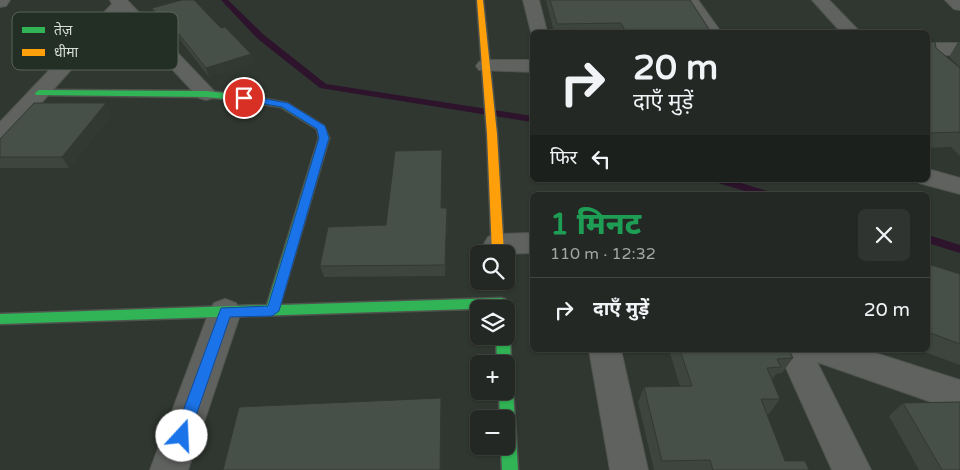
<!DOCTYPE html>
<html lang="hi">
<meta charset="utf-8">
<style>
:root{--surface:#242824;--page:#303431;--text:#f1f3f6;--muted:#a3a6a6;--line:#414441}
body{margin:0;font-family:"Varela Round","Noto Sans Devanagari",sans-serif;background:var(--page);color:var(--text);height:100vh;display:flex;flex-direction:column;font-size:19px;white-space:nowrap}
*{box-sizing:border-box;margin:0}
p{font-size:16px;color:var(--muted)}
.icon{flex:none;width:28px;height:28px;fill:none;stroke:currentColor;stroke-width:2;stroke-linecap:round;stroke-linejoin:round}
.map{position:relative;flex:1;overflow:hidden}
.panel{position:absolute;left:530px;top:192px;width:400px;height:160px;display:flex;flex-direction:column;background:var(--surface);border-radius:8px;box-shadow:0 1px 4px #0004,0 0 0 1px var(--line)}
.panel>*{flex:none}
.banner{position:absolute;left:530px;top:30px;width:400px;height:152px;border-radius:8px;box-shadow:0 1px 4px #0004,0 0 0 1px var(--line);background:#242824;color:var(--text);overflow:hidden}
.fabs{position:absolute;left:470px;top:245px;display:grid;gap:10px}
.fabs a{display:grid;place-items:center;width:45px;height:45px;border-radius:8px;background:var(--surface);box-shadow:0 1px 4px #0004,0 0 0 1px var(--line);font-size:25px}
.pin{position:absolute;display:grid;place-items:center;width:42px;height:42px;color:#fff;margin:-21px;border:2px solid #fff;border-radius:50%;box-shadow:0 1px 5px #0007}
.me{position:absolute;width:55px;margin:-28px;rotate:20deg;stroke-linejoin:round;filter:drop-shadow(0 0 4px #0008)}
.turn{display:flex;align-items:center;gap:18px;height:105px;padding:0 20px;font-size:22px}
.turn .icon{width:65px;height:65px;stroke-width:2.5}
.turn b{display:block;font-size:35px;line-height:42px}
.then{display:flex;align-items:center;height:48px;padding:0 20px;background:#0003;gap:10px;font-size:19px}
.round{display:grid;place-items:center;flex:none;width:52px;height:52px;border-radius:8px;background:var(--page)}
.head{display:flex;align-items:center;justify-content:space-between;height:85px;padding:0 20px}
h1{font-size:30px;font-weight:800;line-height:38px;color:#1e9e55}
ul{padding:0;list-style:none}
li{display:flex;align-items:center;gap:15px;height:65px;padding:0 20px;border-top:1px solid var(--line)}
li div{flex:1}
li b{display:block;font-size:19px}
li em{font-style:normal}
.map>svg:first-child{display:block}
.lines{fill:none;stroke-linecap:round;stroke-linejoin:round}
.stream{fill:#2d132b;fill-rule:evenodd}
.street-casing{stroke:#4f544f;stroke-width:2}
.fast-casing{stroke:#4f544f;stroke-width:3}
.slow-casing{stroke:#4f544f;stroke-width:3}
.street{fill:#606260;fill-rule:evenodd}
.fast{fill:#30b455;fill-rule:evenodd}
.slow{fill:#ff9f0a;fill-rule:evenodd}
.wall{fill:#3d453e}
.shaded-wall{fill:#323832}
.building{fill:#475048;stroke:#323832}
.route{fill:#1a73e8;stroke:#114b97}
.key{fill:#232f24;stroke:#59645a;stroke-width:1}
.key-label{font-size:14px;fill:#d7dfd8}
</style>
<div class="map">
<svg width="960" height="470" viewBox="0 0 960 470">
<rect width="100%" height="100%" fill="#303630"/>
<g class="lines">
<g class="stream">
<polygon points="221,0 228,0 264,35 326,84 532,116 532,122 320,88 258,39"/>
<polygon points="714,180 731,180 774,193 775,195 758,195 715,182"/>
<polygon points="928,235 960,245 960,253 928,243"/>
</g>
<g class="street-casing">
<g id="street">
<polygon points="0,0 10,0 6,6 0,7"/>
<polygon points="110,0 127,0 213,90 217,94 213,98 206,100 199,98 121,14 8,140 0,142 0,122 112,4"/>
<polygon points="523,0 539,0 547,32 532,32 532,36"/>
<polygon points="681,0 698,0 721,32 703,32"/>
<polygon points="812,0 829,0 860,32 841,32"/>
<polygon points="945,0 960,0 960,10 954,9"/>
<rect x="928" y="43" width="32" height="12"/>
<polygon points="486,60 532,60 532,72 479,70 476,66 479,62"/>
<polygon points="928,169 960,178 960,194 919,183 917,180 928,180"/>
<polygon points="532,233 532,253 497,254 488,251 484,244 488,237 498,234"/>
<polygon points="225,299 236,303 241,312 188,470 150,470 209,312 214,303"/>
<polygon points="589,350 621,350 648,470 610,470"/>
<polygon points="778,350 866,350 960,380 960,412 817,362 871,470 832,470"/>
</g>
</g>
<g class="fast-casing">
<g id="fast">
<polygon points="39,90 206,91 244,95 287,103 324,126 329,138 280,305 501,298 505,299 507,303 505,307 501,308 0,324 0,314 267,305 319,138 317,129 281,107 244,101 206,97 36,95 35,93"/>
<polygon points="506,332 510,336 511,364 506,369 506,364 497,364 496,336 506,336"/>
<polygon points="506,385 511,386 513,391 518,470 502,470 501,446 506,446 506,419 500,419 499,391 506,391"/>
</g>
</g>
<g class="slow-casing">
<polygon id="slow" points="477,0 483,0 497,134 504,254 492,254 487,134"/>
</g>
<use href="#street" class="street"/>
<use href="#fast" class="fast"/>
<use href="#slow" class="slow"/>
</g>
<g class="wall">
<polygon points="546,0 690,0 711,32 554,32"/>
<polygon points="152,8 221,28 251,54 254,63 209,77 181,41 177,43 155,16"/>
<polygon points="928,42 936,48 960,68 960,156 951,147 928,148"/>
<polygon points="958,42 960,42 960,67 949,57"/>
<polygon points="112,114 69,168 0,168 0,139"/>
<polygon points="442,150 442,208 447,208 448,219 445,276 324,277 320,266 386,225"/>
<polygon points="928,264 960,274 960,365 919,350 928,350"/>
<polygon points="669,350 789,350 793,358 782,373 776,374 772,380 780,399 769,414 767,414 785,461 809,470 654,470 638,402 644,387 680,386"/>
<polygon points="903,403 960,470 919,470 889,416"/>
</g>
<g class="shaded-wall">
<polygon points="178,33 181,41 177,43 173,34"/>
<polygon points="251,54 254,63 209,77 206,68"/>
<polygon points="106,103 112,114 69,168 62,157"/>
<polygon points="442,150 442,219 441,208"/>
<polygon points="447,208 448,219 445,276 445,265"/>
<polygon points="441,398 442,411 442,470 440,470"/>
</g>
<g class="building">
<polygon points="182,0 194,0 221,28 225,27 251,54 206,68 178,33 173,34 152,8"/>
<polygon points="550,0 690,0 711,32 626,32 621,23 557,24"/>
<polygon points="928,42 935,42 936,48 960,68 960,132 928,133"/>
<polygon points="34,103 106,103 62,157 0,157 0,139"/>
<polygon points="442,150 441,208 447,208 445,265 320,266 328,227 386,225 395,151"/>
<polygon points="928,264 960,274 960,344 928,332"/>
<polygon points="680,350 789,350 793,358 777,359 781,367 767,368 780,399 761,399 785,461 805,461 809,470 713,470 710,460 662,461 644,387 692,386"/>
<polygon points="441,398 440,470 223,470 239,407"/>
<polygon points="960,402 960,470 942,470 903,403"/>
</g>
<polygon class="route" points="244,95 288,103 325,126 329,138 279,311 272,316 230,317 189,436 187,442 182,444 176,442 174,436 221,308 268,306 319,138 317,129 282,107 241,100 240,98"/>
<rect x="12" y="12" width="166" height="58" rx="8" class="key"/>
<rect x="22" y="27" width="23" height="6" fill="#30b455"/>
<rect x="22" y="49" width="23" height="7" fill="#ff9f0a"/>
<g class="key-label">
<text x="54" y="35">तेज़</text>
<text x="54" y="57">धीमा</text>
</g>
</svg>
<div class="fabs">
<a><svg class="icon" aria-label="search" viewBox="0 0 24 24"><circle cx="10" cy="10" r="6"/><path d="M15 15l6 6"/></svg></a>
<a><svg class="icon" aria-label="layers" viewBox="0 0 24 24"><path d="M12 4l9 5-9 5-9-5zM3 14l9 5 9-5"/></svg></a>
<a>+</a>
<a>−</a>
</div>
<div class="pin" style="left:244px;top:98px;background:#d93025"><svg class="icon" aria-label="arrive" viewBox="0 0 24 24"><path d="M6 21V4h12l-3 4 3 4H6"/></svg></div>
<svg class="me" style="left:182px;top:436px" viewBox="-20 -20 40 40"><circle r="19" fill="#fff"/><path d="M0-13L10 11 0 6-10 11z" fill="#1a73e8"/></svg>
<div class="banner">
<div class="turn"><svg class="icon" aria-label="right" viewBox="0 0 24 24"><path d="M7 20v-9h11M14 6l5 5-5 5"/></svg><div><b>20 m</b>दाएँ मुड़ें</div></div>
<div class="then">फिर<svg class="icon" aria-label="left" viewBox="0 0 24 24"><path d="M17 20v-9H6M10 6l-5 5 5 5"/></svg></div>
</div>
<section class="panel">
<div class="head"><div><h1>1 मिनट</h1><p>110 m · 12:32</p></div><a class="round"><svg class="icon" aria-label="close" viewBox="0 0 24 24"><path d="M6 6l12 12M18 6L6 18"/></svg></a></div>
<ul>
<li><svg class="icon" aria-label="right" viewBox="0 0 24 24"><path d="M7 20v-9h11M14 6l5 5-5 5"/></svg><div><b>दाएँ मुड़ें</b></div><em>20 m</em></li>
</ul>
</section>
</div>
